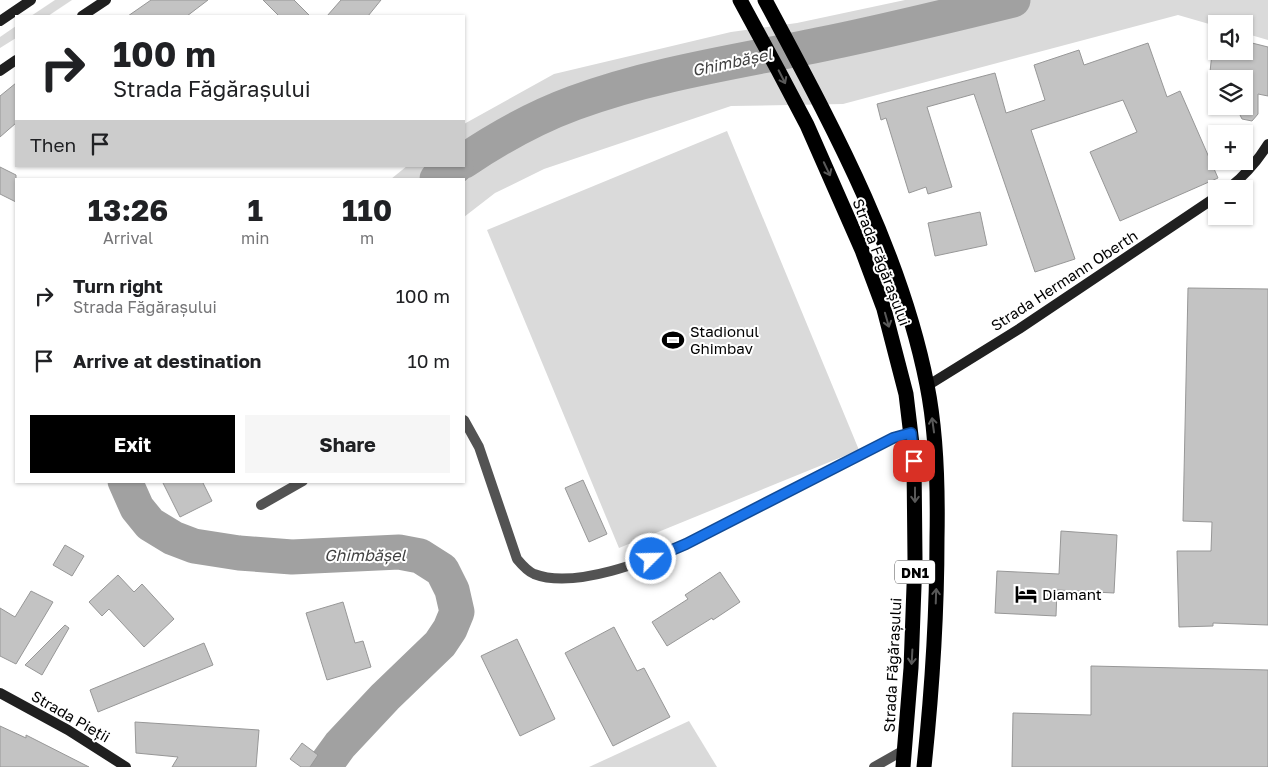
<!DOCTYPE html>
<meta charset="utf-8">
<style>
:root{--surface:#fff;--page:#f6f6f6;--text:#202124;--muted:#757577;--accent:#000}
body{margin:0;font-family:"Golos Text",sans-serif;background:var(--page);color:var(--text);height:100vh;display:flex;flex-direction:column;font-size:19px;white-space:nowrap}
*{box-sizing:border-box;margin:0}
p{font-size:16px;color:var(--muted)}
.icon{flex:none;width:28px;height:28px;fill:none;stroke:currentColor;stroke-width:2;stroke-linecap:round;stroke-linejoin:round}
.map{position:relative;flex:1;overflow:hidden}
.drawer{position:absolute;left:15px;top:178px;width:450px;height:305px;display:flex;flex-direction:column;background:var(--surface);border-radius:0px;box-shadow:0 1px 4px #0004}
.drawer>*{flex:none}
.guide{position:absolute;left:15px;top:15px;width:450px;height:152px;border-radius:0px;box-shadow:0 1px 4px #0004;background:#fff;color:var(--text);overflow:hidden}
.tools{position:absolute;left:1208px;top:15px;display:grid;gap:10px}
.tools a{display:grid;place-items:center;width:45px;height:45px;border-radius:0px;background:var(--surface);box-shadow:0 1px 4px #0004;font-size:25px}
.pin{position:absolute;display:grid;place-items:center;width:42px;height:42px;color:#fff;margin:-21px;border-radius:10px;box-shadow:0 2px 8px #0006}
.me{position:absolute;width:55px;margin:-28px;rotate:67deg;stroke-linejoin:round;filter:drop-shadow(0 0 4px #0008)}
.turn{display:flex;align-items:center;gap:18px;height:105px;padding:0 15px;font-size:22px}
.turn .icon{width:65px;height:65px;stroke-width:2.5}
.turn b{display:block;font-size:35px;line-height:42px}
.then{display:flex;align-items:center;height:48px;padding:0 15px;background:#0003;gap:10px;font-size:19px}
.eta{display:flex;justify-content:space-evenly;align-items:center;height:85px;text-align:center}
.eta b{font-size:30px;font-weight:700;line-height:35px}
.button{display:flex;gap:10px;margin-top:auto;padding:10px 15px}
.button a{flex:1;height:58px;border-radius:0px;background:var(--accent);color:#fff;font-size:20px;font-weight:700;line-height:58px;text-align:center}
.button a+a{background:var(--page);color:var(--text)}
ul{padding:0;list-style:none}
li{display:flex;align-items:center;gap:15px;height:65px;padding:0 15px}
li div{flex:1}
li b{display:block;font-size:19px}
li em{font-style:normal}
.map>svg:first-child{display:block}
.green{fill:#dadada}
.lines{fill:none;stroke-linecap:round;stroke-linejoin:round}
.river{stroke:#a1a1a1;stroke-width:35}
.building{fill:#c3c3c3;stroke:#979797}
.street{stroke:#535353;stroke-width:10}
.secondary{stroke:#202020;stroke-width:10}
.highway{stroke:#000;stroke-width:15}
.oneway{stroke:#595959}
.route-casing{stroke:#114b97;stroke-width:12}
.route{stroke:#1a73e8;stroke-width:9}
.labels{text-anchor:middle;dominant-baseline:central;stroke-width:4;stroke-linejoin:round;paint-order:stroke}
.shield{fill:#fff;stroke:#4c4c4c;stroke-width:1}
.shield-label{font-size:14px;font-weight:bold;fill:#000}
.street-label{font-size:15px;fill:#000;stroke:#fff}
.poi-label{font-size:15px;fill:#000;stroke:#fff;text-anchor:start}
.water-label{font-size:16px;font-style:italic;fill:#424242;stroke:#fff}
</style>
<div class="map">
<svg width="1268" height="767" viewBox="0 0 1268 767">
<rect width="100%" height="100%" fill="#fff"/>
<g class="green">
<polygon points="55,0 72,0 48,16 31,16"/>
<polygon points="905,0 1268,0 1268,40 1244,33 1244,24 1216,24 1216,26 1178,15 843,104 731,106 544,169 495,193 464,217 464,179 391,179 407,166 464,166 464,124 554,74 731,32 797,23"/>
<polygon points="16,26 16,38 0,48 0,37"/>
<polygon points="727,131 859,450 619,548 487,230"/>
<polygon points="689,721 717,767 589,767"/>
</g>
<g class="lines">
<g class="river">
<path d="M464,161C498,138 536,117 574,103C653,74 735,62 818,45C883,32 948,16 1013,0"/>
<polyline points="437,179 456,166"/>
<polyline points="125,481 137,508 150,524 173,538 194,546 239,553 292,557 399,552 420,556 442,570 452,590 457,612 450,629 440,644 385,697 340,745 324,767"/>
</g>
</g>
<g class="building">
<polygon points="151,0 208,0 187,16 128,16"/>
<polygon points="263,0 294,0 310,16 279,16"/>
<polygon points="341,0 381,0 368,16 327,16"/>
<polygon points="1214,33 1216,33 1216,51 1244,51 1244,41 1268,47 1268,96 1258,94 1258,114 1252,121 1242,119 1238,111 1239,106 1244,106 1244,98 1248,91 1244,90 1244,79 1216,79 1216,83 1209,82"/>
<polygon points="1148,43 1167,97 1180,91 1218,178 1120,221 1090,152 1137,132 1123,100 1031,130 1075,259 1035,272 974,94 927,107 952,187 928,194 926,187 909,193 886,118 881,120 877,104 995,73 1006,113 1045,100 1034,65 1079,50 1084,65"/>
<polygon points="16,83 16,123 0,137 0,96"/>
<polygon points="0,167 16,175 16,202 0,194"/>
<polygon points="980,212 987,245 935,256 928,223"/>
<polygon points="1188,288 1268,289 1268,625 1213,623 1213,626 1179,627 1177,551 1211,551 1212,522 1183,521"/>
<polygon points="583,480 607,534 589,542 565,488"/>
<polygon points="162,481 202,481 212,501 180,517"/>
<polygon points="1061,531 1117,535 1114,593 1057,590 1056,616 995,613 997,571 1059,574"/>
<polygon points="65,545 84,556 72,576 53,565"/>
<polygon points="720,572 740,602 713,620 712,618 667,646 652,622 688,599 685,595"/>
<polygon points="118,575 134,592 142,584 174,619 144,647 109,609 102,616 89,602"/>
<polygon points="31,591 53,602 16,664 0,656 0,608 15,617"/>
<polygon points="343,602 355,643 363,641 371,667 327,680 306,613"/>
<polygon points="65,625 69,628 42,675 25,665"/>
<polygon points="614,627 637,671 644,668 670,717 613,746 565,653"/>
<polygon points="517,639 555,719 520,736 481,656"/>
<polygon points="204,643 213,665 98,712 90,690"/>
<polygon points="1091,666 1268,670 1268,767 1012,767 1013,713 1091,715"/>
<polygon points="135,722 259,730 256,767 172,767 178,757 136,753"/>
<polygon points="0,726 26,738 26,735 89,767 0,767"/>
<polygon points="302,743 318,755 310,767 301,767 290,759"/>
</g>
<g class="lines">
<g class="street">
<path d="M464,420L479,447L517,559C522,565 527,571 534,574C575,590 648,560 686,544L893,438L911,433"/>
<polyline points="261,505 303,481"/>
<polyline points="874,767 904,750"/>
</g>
<g class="secondary">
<polyline points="82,16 106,0"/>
<polyline points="0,21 31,0"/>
<polyline points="0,71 16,60"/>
<path d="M1228,189C1244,176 1257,162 1268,144"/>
<polyline points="927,386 1019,329 1216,197"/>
<polyline points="0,693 68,730 126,767"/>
</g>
<g class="highway">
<polyline points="740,0 778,70 807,125 862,250 884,309 906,394 914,461 915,559 911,668 903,767"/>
<path d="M765,0C830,122 900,248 927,385C937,435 938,487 937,538C937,614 932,691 924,767"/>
</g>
</g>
<defs><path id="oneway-shaft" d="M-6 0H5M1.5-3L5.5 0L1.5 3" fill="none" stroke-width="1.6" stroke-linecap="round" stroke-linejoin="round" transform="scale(1.25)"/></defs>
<g class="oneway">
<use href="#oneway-shaft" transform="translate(782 77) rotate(63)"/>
<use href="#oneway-shaft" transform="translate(827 169) rotate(65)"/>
<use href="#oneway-shaft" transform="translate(887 320) rotate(74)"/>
<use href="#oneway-shaft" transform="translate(933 425) rotate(-98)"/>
<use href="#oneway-shaft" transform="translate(915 495) rotate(90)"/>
<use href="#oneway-shaft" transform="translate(936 596) rotate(-88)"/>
<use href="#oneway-shaft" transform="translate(912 657) rotate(93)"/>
</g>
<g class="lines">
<g class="route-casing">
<polyline id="route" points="651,559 686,544 893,438 911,433 914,461"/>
</g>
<use href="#route" class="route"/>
</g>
<defs>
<g id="stadium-bare" transform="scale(1.725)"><path d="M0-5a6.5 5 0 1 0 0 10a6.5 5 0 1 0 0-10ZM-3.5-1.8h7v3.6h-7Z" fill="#000" stroke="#fff" stroke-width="2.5" paint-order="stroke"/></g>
<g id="hotel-bare" transform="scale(1.725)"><path d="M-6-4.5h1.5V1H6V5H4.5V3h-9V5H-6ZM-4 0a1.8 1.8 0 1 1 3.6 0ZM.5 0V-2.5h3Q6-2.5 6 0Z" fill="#000" stroke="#fff" stroke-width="2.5" paint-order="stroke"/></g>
</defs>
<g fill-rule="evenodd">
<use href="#stadium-bare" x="673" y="340"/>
<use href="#hotel-bare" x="1026" y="594"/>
</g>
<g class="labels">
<rect class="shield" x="895" y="560.5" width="40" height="23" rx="4"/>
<g class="shield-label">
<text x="915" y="572">DN1</text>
</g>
<g class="street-label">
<text transform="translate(882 262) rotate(69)">Strada Făgărașului</text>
<text transform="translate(1064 280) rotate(-33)">Strada Hermann Oberth</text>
<text transform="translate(892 665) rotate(-87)">Strada Făgărașului</text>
<text transform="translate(71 716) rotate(30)">Strada Pieții</text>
</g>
<g class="poi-label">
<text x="690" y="331">Stadionul<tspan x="690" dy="17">Ghimbav</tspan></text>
<text x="1042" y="594">Diamant</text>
</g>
<g class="water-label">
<text transform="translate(732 62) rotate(-12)">Ghimbășel</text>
<text x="365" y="555">Ghimbășel</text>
</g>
</g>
</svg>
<div class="tools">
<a><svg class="icon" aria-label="sound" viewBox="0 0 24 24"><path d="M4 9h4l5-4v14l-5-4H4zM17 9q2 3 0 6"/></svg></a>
<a><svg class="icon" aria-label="layers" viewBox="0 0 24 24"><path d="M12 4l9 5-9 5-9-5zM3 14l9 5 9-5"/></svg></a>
<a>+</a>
<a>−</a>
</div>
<div class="pin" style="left:914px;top:461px;background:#d93025"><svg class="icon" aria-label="arrive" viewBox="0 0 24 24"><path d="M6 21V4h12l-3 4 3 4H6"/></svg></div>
<svg class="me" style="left:651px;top:559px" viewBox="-20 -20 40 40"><circle r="17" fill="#1a73e8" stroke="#fff" stroke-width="3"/><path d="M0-11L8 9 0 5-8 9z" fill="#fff"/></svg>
<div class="guide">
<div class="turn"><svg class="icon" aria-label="right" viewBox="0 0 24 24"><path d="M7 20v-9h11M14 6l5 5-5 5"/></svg><div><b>100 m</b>Strada Făgărașului</div></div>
<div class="then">Then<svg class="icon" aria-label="arrive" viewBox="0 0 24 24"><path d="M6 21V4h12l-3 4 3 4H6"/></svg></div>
</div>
<section class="drawer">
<div class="eta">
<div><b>13:26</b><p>Arrival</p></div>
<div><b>1</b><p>min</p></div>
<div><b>110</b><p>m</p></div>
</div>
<ul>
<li><svg class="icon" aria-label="right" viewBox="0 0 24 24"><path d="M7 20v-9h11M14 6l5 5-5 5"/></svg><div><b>Turn right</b><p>Strada Făgărașului</p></div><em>100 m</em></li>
<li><svg class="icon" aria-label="arrive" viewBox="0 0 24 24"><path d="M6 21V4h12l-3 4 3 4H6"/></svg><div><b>Arrive at destination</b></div><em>10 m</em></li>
</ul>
<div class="button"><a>Exit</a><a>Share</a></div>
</section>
</div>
